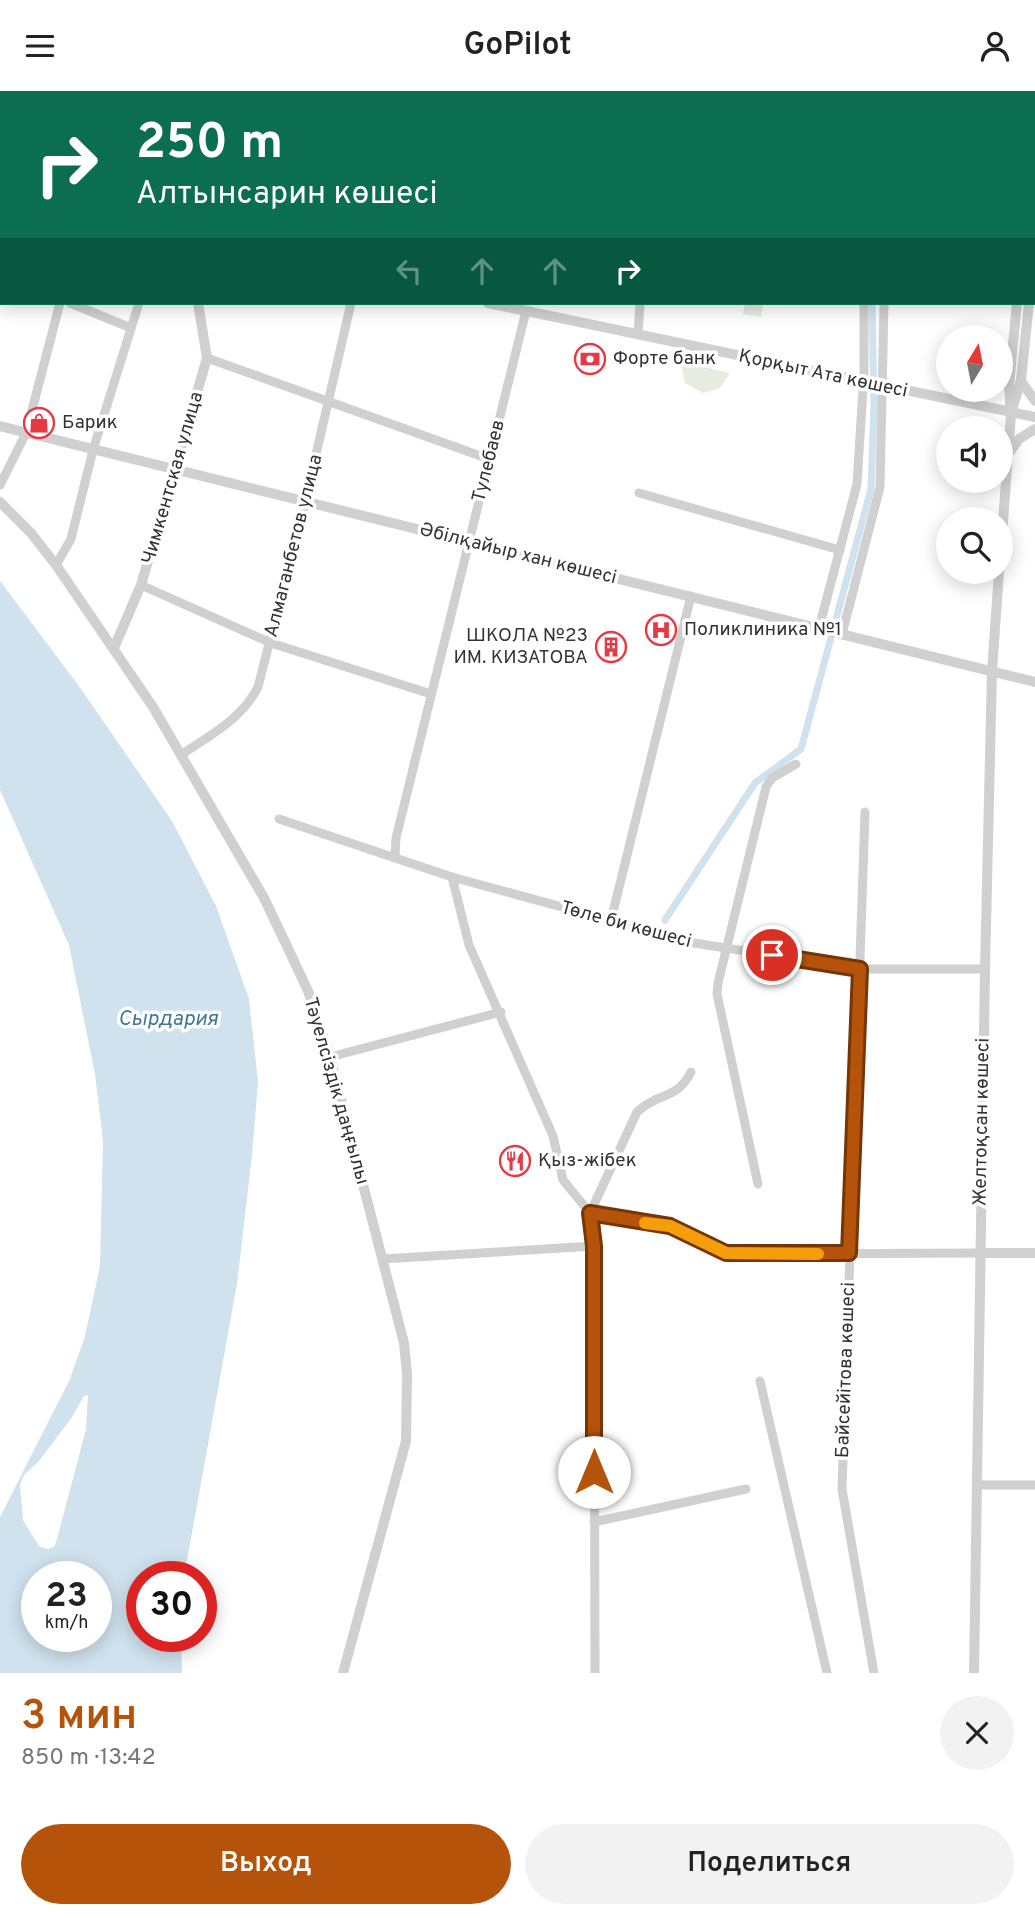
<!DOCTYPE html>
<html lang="ru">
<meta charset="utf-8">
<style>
:root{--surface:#fff;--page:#f2f2f2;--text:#222;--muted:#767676;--accent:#b45309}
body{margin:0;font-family:Overpass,sans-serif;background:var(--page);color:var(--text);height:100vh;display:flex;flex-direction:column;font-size:26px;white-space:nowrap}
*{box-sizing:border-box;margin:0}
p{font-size:23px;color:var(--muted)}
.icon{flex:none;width:38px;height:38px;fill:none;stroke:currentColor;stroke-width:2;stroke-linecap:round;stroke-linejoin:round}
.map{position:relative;height:1582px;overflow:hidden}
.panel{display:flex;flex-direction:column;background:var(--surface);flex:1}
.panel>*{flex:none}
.hud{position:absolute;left:0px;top:0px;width:1036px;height:214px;box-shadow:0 4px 18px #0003;background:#0b6e4f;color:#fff;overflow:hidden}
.needle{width:46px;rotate:10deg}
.controls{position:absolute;left:936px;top:234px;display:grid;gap:14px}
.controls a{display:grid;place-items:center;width:77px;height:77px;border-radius:50%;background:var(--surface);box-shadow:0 4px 18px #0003;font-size:35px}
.speed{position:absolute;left:21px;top:1470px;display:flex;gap:14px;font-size:35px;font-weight:700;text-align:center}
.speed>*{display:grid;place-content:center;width:91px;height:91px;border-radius:50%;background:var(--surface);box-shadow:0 4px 18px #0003;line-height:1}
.speed small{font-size:18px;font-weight:400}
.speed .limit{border:10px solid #d22;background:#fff;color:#111}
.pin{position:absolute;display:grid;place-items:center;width:60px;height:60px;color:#fff;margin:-30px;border:4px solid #fff;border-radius:50%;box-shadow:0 2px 7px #0007}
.me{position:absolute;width:77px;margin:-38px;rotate:0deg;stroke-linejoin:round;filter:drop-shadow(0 0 5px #0008)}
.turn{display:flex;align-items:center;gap:24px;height:147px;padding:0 21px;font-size:32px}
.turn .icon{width:91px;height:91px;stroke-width:2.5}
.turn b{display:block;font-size:49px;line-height:60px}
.lanes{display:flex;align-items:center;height:66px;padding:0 21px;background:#0003;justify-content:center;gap:35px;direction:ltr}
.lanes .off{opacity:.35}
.round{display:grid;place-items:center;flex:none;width:74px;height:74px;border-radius:37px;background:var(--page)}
.head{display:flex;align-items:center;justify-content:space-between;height:119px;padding:0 21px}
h1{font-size:42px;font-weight:600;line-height:52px;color:var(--accent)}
.cta{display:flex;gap:14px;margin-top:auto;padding:14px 21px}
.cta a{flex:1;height:80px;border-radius:42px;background:var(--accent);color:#fff;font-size:28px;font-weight:600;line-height:80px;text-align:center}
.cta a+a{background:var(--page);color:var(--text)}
header{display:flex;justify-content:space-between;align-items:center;height:91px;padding:0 21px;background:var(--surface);font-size:32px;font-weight:600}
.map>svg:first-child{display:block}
.green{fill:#e6ecdf}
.water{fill:#cfe2ee;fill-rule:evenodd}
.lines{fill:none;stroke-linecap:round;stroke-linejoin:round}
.canal{stroke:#cfe2ee;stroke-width:7}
.minor{stroke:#d0d0d0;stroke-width:9}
.tertiary{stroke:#d0d0d0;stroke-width:10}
.route-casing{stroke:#753606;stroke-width:18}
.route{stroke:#b45309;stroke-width:12}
.slow{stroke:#f59e0b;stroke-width:12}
.labels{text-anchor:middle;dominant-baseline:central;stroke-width:7;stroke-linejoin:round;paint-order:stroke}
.poi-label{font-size:19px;fill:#333;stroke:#fff;text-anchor:start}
.street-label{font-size:19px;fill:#333;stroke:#fff}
.water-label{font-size:21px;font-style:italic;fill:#3f7597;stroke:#fff}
</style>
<header><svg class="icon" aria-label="menu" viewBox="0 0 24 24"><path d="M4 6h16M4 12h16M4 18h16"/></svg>GoPilot<svg class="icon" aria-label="person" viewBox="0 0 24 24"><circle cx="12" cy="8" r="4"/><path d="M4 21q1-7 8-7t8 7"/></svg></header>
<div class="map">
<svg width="1035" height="1582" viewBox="0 0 1035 1582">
<rect width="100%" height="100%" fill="#fff"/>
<g class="green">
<polygon points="745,212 763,212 761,226 743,223"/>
<polygon points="681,271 730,282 720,297 703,302 685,292"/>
</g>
<path class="water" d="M0,490L81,598L172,730L216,815L249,908L258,991L252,1064L237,1193L184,1486H142V1545H181L182,1582H0V1426L70,1288L85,1245L100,1175L103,1050L95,983L69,854L0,699ZM88,1304L86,1338L57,1448L54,1456L47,1458L39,1455L23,1429L20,1394L24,1384L39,1370L70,1329L84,1305ZM37,1486H96V1545H37Z"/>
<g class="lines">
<g class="canal">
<polyline points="868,0 869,2"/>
<polyline points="665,829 755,692 801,658 871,398 874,313 872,212"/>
</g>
<g class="minor">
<polyline points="650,0 650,2"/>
<polyline points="858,0 859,2"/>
<polyline points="878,0 879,2"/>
<polyline points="496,2 496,0"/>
<polyline points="0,127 2,117"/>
<polyline points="0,133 2,133"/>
<polyline points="0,189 2,189"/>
<polyline points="70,212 131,237"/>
<polyline points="638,244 640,212"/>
<polyline points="207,267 489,368"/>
<polyline points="0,394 26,342 60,212"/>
<polyline points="639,402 840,459"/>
<polyline points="56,474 71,448 93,359 139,212"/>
<polyline points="141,494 271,552 431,603"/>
<polyline points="819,537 857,393 864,282 864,212"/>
<polyline points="842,543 880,396 884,212"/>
<path d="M181,664C210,644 242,628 258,596L302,424L351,212"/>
<polyline points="865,721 842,1398 874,1582"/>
<polyline points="279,728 452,786 694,852 860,878 985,878"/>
<polyline points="395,765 396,747 526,220"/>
<polyline points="452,786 469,854 553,1045 563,1089 590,1122"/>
<polyline points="611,829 691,505"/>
<polyline points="330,966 501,921"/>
<polyline points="758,1093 717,903 718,892 766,696 772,687 796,673"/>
<polyline points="590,1122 594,1155 595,1582"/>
<polyline points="590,1122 670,1135 734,1163 981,1162"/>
<path d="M590,1122L637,1021C659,1000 676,1010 691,981"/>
<polyline points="383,1168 594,1155"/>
<polyline points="760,1290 827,1582"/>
<polyline points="977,1394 1035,1394"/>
<polyline points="594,1431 746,1398"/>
</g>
<g class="tertiary">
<polyline points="157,0 157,2"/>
<polyline points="171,0 172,2"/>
<polyline points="1009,0 1009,2"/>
<polyline points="1021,0 1021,2"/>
<polyline points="0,26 2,26"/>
<polyline points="488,212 1035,326"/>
<polyline points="1021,290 1035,310"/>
<polyline points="1012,319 1021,289 1029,212"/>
<polyline points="0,335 1035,591"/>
<polyline points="1009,362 1019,348 1035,338"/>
<polyline points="0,411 31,442 56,474 153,616 264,807 285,851 308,900 330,966 404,1252 407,1283 406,1350 343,1582"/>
<polyline points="1001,458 1011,323 1009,295 1017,212"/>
<polyline points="114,557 141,494 207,267 198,212"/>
<polyline points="981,1162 1035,1162"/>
<polyline points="974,1582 985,878 992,580 999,481"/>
</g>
</g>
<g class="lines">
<g class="route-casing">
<polyline id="route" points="594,1381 594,1155 590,1122 670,1135 726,1162 849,1162 860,878 772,864"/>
</g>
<use href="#route" class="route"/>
<polyline class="slow" points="645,1132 670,1135 726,1162 818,1163"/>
</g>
<defs>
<g id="bank-ring" transform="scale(1.575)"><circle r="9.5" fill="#fff" stroke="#e63946" stroke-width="1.5"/><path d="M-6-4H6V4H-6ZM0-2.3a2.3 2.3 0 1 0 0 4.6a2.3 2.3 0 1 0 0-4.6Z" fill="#e63946"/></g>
<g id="shop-ring" transform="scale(1.575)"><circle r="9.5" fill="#fff" stroke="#e63946" stroke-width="1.5"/><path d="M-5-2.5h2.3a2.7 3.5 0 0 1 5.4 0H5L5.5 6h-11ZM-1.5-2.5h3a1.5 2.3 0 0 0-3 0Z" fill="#e63946"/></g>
<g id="hospital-ring" transform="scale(1.575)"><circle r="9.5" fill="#fff" stroke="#e63946" stroke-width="1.5"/><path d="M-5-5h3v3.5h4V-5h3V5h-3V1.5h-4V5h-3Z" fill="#e63946"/></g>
<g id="building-ring" transform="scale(1.575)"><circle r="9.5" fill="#fff" stroke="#e63946" stroke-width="1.5"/><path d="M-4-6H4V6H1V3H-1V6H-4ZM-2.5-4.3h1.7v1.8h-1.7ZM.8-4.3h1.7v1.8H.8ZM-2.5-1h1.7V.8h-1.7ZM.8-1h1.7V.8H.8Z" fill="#e63946"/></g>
<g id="restaurant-ring" transform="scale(1.575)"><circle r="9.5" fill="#fff" stroke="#e63946" stroke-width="1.5"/><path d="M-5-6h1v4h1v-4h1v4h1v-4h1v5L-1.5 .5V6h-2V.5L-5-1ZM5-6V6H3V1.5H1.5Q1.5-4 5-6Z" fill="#e63946"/></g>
</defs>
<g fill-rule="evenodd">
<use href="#bank-ring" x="590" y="268"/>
<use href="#shop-ring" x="39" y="332"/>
<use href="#hospital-ring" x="661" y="539"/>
<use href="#building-ring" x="611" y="556"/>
<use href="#restaurant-ring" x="515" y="1070"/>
</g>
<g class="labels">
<g class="poi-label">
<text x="613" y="268">Форте банк</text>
<text x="62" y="332">Барик</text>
<text x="684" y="539">Поликлиника №1</text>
<text x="588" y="545" text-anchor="end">ШКОЛА №23<tspan x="588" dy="22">ИМ. КИЗАТОВА</tspan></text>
<text x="538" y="1070">Қыз-жібек</text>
</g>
<g class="street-label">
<text transform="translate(823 283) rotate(12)">Қорқыт Ата көшесі</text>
<text transform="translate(489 370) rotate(-76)">Тулебаев</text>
<text transform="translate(173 387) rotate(-74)">Чимкентская улица</text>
<text transform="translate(294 455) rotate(-76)">Алмаганбетов улица</text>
<text transform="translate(518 463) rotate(14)">Әбілқайыр хан көшесі</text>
<text transform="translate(626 834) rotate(15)">Төле би көшесі</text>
<text transform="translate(336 1000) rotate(74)">Тәуелсіздік даңғылы</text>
<text transform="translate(982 1031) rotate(-89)">Желтоқсан көшесі</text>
<text transform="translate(846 1279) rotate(-88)">Байсейітова көшесі</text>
</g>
<g class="water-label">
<text x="168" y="928">Сырдария</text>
</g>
</g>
</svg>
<div class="controls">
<a><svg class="needle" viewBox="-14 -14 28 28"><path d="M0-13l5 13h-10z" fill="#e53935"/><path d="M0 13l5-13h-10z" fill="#767676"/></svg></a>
<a><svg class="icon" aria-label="sound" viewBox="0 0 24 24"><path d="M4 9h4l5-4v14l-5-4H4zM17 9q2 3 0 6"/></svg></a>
<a><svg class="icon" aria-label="search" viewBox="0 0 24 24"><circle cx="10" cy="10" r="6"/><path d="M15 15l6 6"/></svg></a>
</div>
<div class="speed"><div>23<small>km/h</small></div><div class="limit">30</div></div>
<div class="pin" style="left:772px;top:864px;background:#d93025"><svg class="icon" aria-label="arrive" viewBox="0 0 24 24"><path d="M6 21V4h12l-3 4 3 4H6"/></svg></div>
<svg class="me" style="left:594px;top:1381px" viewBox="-20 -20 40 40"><circle r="19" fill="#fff"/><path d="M0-13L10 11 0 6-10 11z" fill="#b45309"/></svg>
<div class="hud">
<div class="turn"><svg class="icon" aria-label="right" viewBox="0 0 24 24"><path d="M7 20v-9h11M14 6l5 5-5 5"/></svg><div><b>250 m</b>Алтынсарин көшесі</div></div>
<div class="lanes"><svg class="icon off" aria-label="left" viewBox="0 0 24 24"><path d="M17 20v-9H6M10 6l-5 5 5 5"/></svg><svg class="icon off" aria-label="ahead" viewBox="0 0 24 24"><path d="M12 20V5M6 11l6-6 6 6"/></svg><svg class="icon off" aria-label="ahead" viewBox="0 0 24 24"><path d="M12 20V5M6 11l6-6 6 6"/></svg><svg class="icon" aria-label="right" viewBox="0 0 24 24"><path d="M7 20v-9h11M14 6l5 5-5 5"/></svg></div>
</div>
</div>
<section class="panel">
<div class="head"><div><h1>3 мин</h1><p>850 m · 13:42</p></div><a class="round"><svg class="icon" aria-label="close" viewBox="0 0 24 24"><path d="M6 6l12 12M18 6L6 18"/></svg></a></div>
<div class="cta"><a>Выход</a><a>Поделиться</a></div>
</section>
